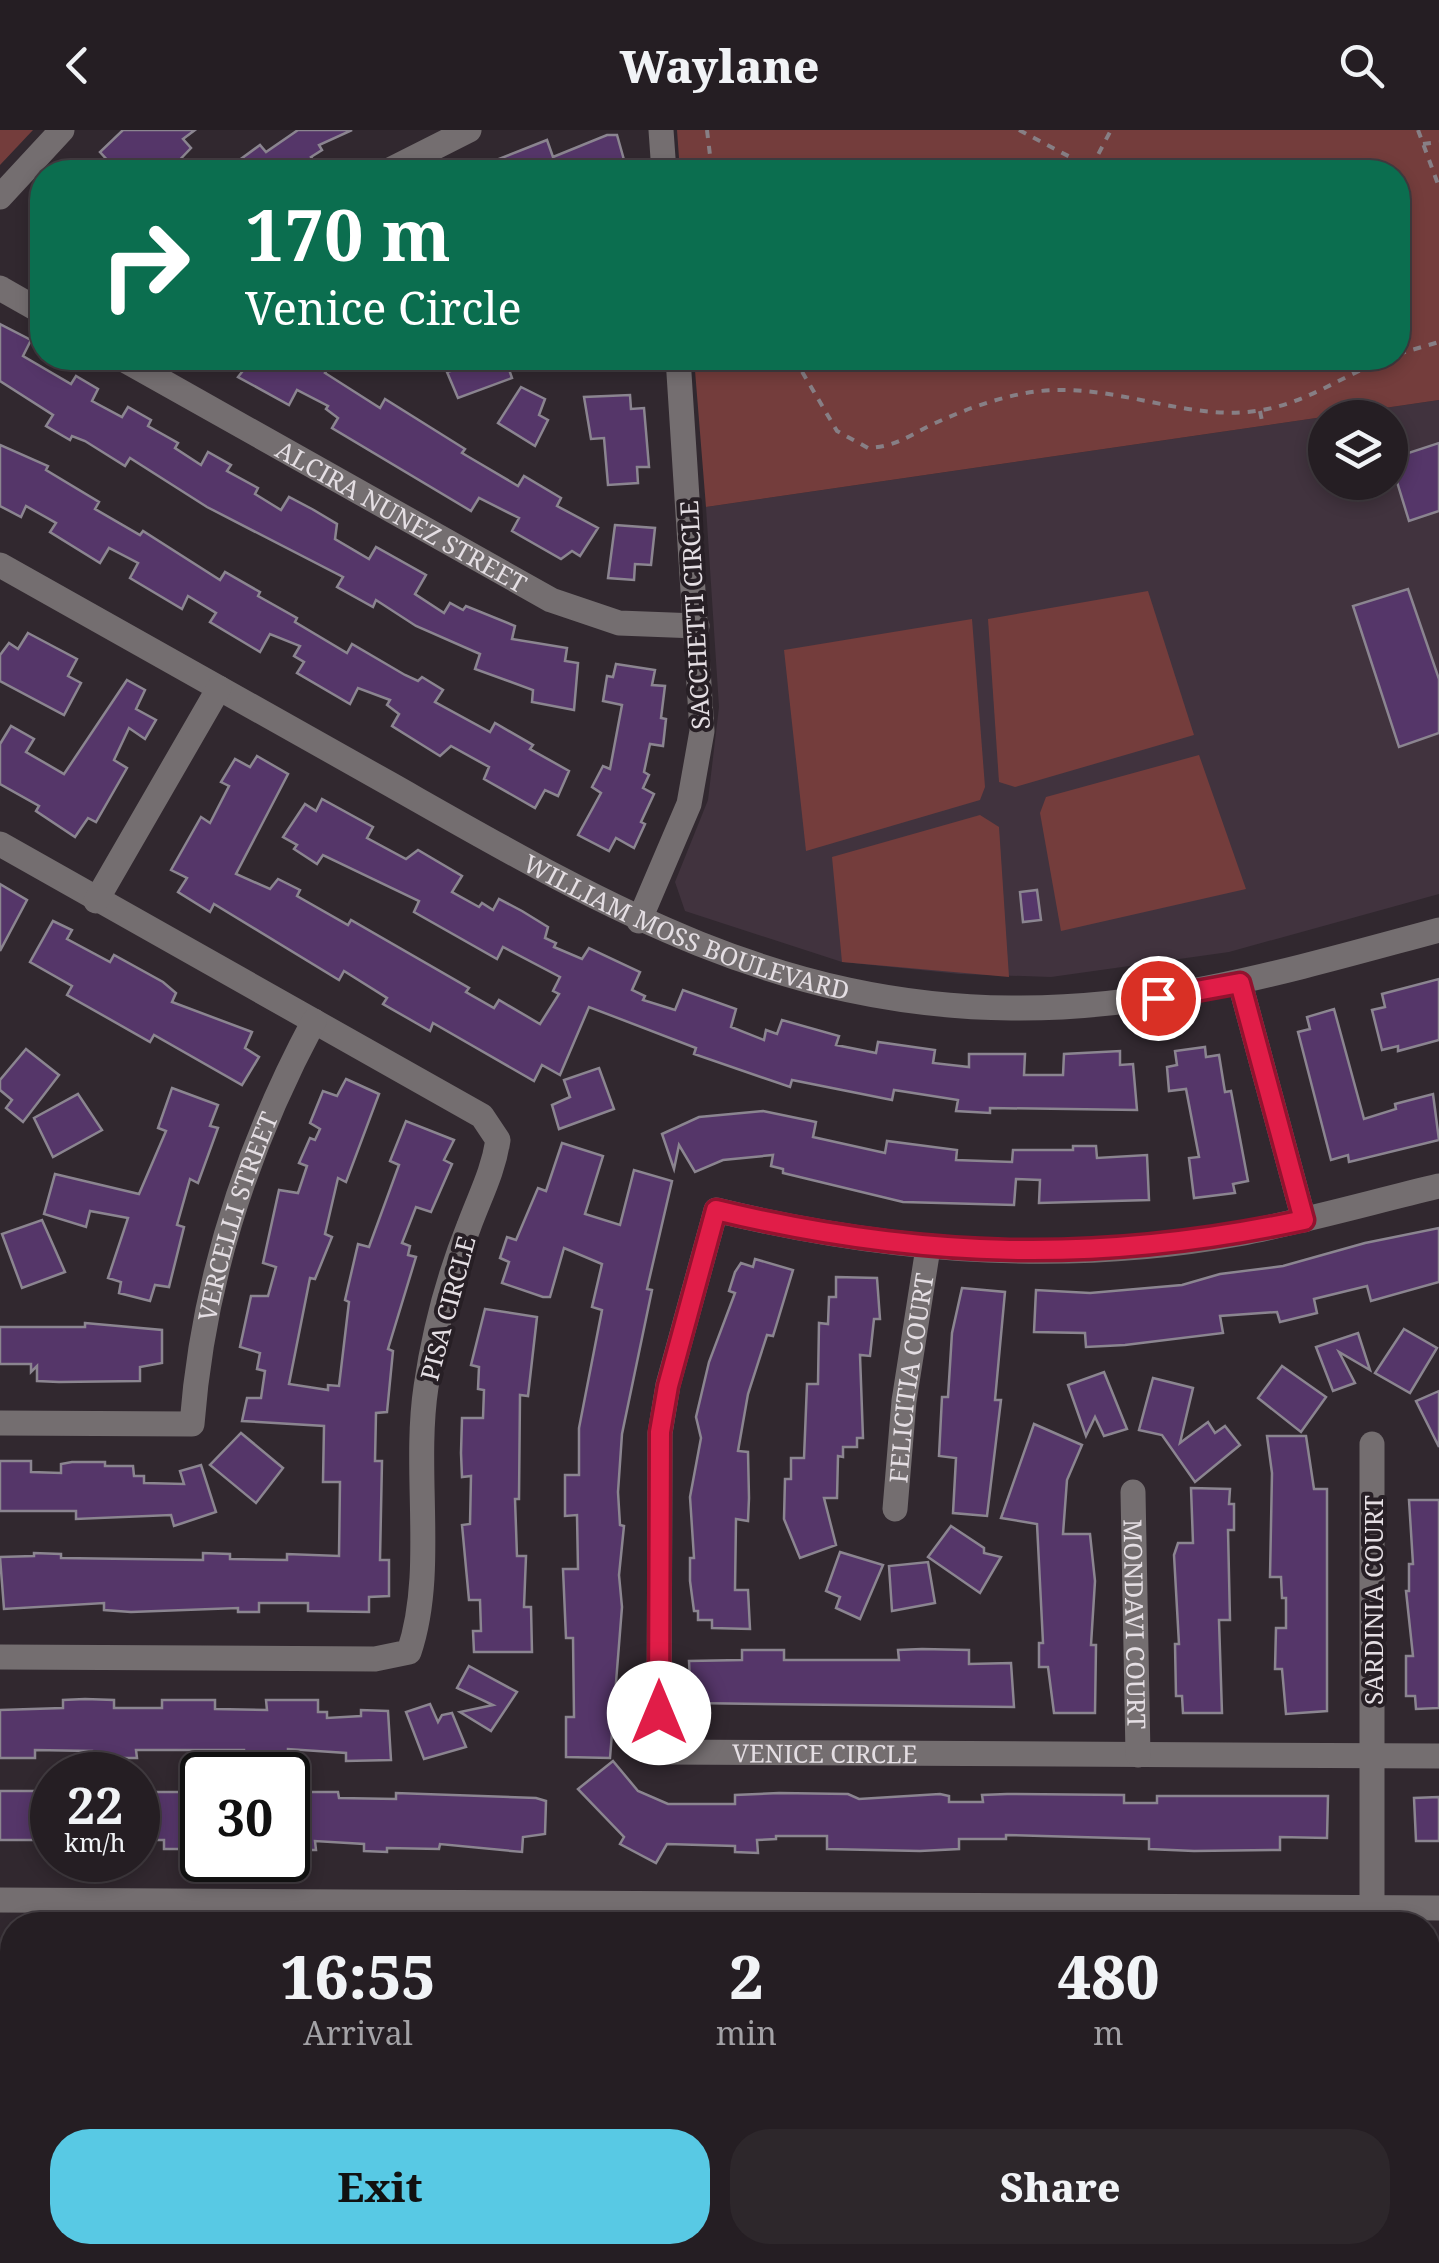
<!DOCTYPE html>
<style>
:root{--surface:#251e23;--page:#2d272b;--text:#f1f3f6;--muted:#a3a2a6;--line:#423c41;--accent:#58c9e4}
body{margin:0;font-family:"Noto Serif",serif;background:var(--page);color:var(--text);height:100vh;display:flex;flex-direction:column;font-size:38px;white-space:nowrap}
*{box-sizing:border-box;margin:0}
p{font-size:32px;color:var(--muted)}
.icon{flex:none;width:55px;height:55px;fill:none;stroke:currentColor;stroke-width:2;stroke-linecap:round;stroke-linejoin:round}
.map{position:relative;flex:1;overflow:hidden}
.drawer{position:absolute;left:0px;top:1782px;width:1440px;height:352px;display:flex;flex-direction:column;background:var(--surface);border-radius:40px 40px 0 0;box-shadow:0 5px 15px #0003,0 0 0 2px var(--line)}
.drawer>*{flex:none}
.banner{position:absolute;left:30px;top:30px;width:1380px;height:210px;border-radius:40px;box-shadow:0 5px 15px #0003,0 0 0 2px var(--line);background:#0b6e4f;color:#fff;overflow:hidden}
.controls{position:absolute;left:1308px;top:270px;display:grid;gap:20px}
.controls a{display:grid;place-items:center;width:100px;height:100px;border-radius:50%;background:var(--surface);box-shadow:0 5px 15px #0003,0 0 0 2px var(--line);font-size:50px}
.speed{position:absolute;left:30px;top:1622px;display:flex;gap:20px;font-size:50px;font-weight:700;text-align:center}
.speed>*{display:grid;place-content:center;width:130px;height:130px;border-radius:50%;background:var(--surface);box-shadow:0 5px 15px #0003,0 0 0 2px var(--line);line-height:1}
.speed small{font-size:25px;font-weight:400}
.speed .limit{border:5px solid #111;border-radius:15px;background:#fff;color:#111}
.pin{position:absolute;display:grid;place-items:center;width:85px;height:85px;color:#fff;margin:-42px;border:5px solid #fff;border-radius:50%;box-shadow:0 2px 10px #0007}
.me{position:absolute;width:110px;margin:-55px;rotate:0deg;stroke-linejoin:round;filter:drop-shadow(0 0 8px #0008)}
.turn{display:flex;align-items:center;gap:35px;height:210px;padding:0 50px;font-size:45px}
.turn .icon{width:130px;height:130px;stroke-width:2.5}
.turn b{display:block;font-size:70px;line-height:85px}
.eta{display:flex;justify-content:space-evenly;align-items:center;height:170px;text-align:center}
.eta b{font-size:60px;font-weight:800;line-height:70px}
.primary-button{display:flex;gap:20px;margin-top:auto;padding:20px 50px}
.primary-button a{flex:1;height:115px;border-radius:40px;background:var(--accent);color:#111;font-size:40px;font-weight:800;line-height:115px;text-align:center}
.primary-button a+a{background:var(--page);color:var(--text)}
header{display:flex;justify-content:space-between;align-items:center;height:130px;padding:0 50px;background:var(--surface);font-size:45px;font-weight:800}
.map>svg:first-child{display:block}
.built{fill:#41333e;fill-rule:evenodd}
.green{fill:#743d3c}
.building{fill:#553669;stroke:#8b8590;stroke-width:2.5}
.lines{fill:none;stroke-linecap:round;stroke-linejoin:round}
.path{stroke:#877f85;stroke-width:4;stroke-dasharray:8 8;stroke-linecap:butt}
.minor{stroke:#746e70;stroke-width:25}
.route-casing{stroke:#92132f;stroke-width:25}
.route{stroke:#e11d48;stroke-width:18}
.labels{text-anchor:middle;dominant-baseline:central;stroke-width:8;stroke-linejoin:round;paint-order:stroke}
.street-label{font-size:25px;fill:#e4dee3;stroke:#271f25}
</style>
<header><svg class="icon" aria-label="back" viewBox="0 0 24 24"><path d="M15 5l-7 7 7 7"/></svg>Waylane<svg class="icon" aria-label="search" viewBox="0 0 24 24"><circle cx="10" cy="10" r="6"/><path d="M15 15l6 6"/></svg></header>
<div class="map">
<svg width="1439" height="2133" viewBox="0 0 1439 2133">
<rect width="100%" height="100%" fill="#31282f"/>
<g class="built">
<path d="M1439,270V764L1229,822L1051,847L960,844L842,832L685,781L675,752L708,670L719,577L706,377ZM1325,288H1390V352H1325Z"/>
<polygon points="1428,1810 1439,1810 1439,2133 656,2133 656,2122 1428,2122"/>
</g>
<g class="green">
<polygon points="0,0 33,0 0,35"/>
<polygon points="677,0 1439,0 1439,270 706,377 694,228 1398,228 1398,42 680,42"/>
<polygon points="1148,461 1194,605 1015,657 999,652 988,489"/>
<polygon points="972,489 985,657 980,670 806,721 784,520"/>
<polygon points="1199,625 1246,759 1061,801 1040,683 1046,667"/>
<polygon points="980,685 999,697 1009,847 842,832 832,727"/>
</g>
<g class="building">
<polygon points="123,0 195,0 183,9 191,18 168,42 98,42 109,32 100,22"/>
<polygon points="298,0 352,0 319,15 322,20 311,27 322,42 223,42 260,15 266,22"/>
<polygon points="607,5 617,5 626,37 605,42 466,42 547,10 553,27"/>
<polygon points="0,194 31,210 23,226 71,254 76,246 98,259 92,271 122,287 128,277 151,290 148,296 178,313 175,318 201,335 208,322 231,335 227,341 258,358 255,364 281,380 289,367 312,379 337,394 335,409 369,429 376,417 426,445 415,464 444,483 450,473 463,480 466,476 515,496 512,509 567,518 565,531 578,533 574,580 532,572 533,560 475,539 480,524 416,496 376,470 373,477 337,457 343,447 207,377 130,328 125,336 85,311 72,306 70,310 46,296 53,285 0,251"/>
<polygon points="228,228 313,228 329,237 325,243 380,278 385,269 465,319 462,323 518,356 524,346 561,368 557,376 598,398 580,426 572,421 561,429 512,401 519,388 479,368 471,381 332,298 338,288 326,279 328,276 297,260 289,275 238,247 245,238"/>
<polygon points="447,228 505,228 512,248 458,268 447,242 454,240"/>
<polygon points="521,257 545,269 539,285 548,290 535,316 498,293"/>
<polygon points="630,265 631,279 644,278 649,337 637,337 638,353 608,355 604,308 591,309 584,267"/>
<polygon points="1439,313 1439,381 1409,391 1390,329"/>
<polygon points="0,315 48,336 46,340 99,372 95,379 140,405 143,401 220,450 225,442 260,462 258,466 297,488 295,492 347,523 352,514 405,545 418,551 422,547 443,560 435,572 490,602 495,593 533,615 530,619 569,641 558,666 545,660 535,678 484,649 489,637 451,616 440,626 392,596 399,584 387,575 390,570 358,558 350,574 297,543 304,532 294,526 300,516 270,504 260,522 210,492 216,483 188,466 182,479 130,448 138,433 109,418 100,433 50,402 56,393 26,376 21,387 0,376"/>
<polygon points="615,395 655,398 651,435 635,434 634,450 608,448"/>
<polygon points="1408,459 1439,549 1439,603 1399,617 1353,476"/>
<polygon points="28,503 77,529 68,546 81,553 64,585 0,551 0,525 9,513 18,519"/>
<polygon points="616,534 655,540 652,555 665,556 661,588 666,589 663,616 650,614 644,642 649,645 643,658 654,664 641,692 645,694 634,718 616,708 609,721 578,705 601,663 592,657 603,636 610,639 622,575 603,571 607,546 613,547"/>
<polygon points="127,550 145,560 136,579 156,590 145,609 129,598 114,630 127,638 96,692 88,688 75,707 36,681 39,676 0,654 0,614 11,596 34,609 26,622 64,644"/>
<polygon points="257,626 288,644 236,744 270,759 278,749 300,760 297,766 348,795 351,790 469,858 466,862 494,878 499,870 540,894 559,864 553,861 560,847 503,817 497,829 414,782 419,771 323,725 317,734 294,719 297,715 283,707 305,674 316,681 322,669 373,697 367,708 406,729 418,720 462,746 452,762 479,777 482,773 493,780 499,769 522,781 548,797 545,808 556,813 554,817 582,829 589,818 640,842 632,860 645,866 643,870 675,880 683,860 736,879 731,897 764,910 766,900 777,904 782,890 839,906 836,915 876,923 878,912 935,920 933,933 969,937 969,924 1025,924 1024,945 1063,945 1064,924 1120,921 1120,935 1133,934 1137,980 990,978 990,983 956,981 958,970 894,960 892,970 792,950 790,957 694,924 696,918 589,877 560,945 542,935 534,951 433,893 430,901 383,874 387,868 344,841 339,850 214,774 210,782 178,762 187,748 171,740 201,687 210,693 229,656 221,652 235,629 250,637"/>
<polygon points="0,754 27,770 0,821"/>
<polygon points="1037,760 1041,790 1023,792 1020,762"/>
<polygon points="53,791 72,800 67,809 110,832 114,825 163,852 176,863 172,872 252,902 245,918 259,927 242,955 154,905 150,912 67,865 72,856 30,832"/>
<polygon points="1439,849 1439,910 1398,921 1398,916 1382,920 1372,880 1385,877 1382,864"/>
<polygon points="1334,879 1364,989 1396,979 1395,974 1433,964 1439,1010 1349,1032 1348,1025 1331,1030 1298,902 1310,899 1307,887"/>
<polygon points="1205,917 1206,927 1219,925 1225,962 1231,961 1248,1051 1233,1054 1235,1063 1194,1068 1189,1028 1199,1027 1186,959 1169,961 1167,937 1177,935 1175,921"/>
<polygon points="26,919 59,945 23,992 6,978 12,970 0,960 0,950"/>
<polygon points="599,938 614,979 559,999 552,975 570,967 564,950"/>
<polygon points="346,949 379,964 346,1052 338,1048 325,1104 332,1107 315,1149 310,1148 289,1254 328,1260 328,1255 339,1256 349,1172 345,1170 358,1114 369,1117 399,1035 390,1031 406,991 454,1010 444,1030 452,1034 431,1082 416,1077 402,1113 410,1116 408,1125 416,1127 388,1219 393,1221 387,1282 376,1283 375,1331 382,1331 380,1430 389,1430 389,1466 369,1467 369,1482 308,1481 308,1473 259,1473 259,1482 238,1482 238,1478 131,1482 104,1480 104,1473 4,1479 0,1427 34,1426 34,1423 61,1424 61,1428 203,1430 203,1423 230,1424 230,1429 287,1430 287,1424 339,1426 340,1352 323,1352 324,1296 242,1291 247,1268 261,1268 265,1241 257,1239 260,1223 240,1217 251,1166 268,1166 276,1137 263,1133 279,1060 298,1063 307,1036 299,1033 310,1008 315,1010 320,999 310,993 323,961 337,966"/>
<polygon points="172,958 218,975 210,996 218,998 198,1053 190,1049 177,1095 184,1097 169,1157 155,1155 150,1171 119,1163 121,1152 108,1148 128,1088 90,1081 86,1097 44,1084 55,1044 139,1064 166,1001 158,998"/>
<polygon points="78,964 102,1000 53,1027 34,988"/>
<polygon points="763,981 816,992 813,1007 885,1023 887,1011 957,1020 956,1030 1012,1032 1013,1020 1073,1020 1073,1016 1096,1016 1097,1028 1147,1025 1149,1070 1039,1073 1040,1050 1016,1049 1014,1075 903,1072 783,1043 783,1039 771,1036 773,1025 723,1030 695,1042 679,1015 674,1039 662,1004 699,987"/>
<polygon points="562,1013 603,1026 585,1084 620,1095 634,1040 672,1051 647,1159 652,1160 622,1304 618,1362 620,1395 624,1396 619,1445 622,1477 610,1628 566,1627 566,1587 574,1587 573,1508 566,1508 563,1439 578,1439 577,1385 565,1386 565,1345 579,1345 579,1298 602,1180 592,1177 602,1134 564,1118 550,1167 543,1167 502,1153 509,1132 500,1128 507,1107 516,1110 538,1058 546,1061"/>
<polygon points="42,1090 65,1142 22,1158 2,1104"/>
<polygon points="1439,1098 1439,1152 1371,1171 1367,1156 1314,1169 1317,1183 1280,1192 1277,1182 1220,1186 1223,1203 1125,1215 1086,1217 1085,1203 1034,1202 1036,1160 1090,1163 1182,1155 1220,1144 1283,1136 1365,1113"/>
<polygon points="755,1129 793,1140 773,1206 767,1205 748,1264 738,1321 748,1322 749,1368 748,1391 736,1389 735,1460 748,1460 750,1499 712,1498 712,1490 698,1490 698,1481 694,1481 690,1451 690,1428 694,1428 690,1367 701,1308 696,1287 709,1232 735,1163 729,1161 735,1142 741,1133 753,1137"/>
<polygon points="836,1147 877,1148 880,1189 874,1189 870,1226 860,1225 863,1308 857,1308 857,1317 843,1317 843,1327 838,1326 837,1368 824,1368 836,1415 800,1428 784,1389 785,1349 791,1349 791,1328 804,1328 807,1254 818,1254 819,1193 828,1194 829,1167 836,1167"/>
<polygon points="962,1158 1005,1162 995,1270 1001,1270 987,1386 953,1383 956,1328 939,1326 942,1267 948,1267 952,1203"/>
<polygon points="485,1179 537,1187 528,1266 520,1265 519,1369 515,1369 517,1426 526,1426 524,1477 531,1477 532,1522 474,1522 473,1501 481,1501 480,1470 469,1470 462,1395 470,1394 471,1346 462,1347 461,1323 462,1288 483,1288 484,1260 478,1259 479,1237 471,1235"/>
<polygon points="85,1193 162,1200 162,1233 140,1237 140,1251 59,1252 37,1251 37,1236 31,1242 31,1234 0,1234 0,1197 85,1197"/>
<polygon points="1404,1199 1437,1218 1410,1263 1375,1243"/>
<polygon points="1358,1203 1370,1240 1339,1222 1355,1253 1333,1261 1316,1217"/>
<polygon points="1282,1236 1326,1267 1301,1302 1258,1268"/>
<polygon points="1104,1242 1127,1299 1104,1306 1095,1287 1086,1306 1068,1255"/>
<polygon points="1153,1248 1193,1258 1180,1313 1208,1292 1215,1303 1225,1296 1240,1315 1195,1352 1162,1305 1139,1300"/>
<polygon points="1439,1261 1439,1317 1416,1271"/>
<polygon points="1034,1294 1082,1315 1067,1350 1063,1404 1090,1404 1095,1451 1091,1515 1096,1515 1095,1583 1054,1583 1048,1537 1039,1537 1039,1513 1043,1513 1037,1394 1001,1388"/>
<polygon points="241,1303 283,1338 256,1373 210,1335"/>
<polygon points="1267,1306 1306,1306 1314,1359 1327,1359 1327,1581 1286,1584 1282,1539 1275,1539 1276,1498 1286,1498 1286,1468 1282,1468 1281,1447 1270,1447 1272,1343"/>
<polygon points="0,1331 31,1331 31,1342 61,1343 61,1334 72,1332 105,1332 105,1336 133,1336 134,1346 144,1346 144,1353 184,1354 180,1341 201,1335 216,1382 174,1396 171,1385 76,1389 76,1381 0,1381"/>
<polygon points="1191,1358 1230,1359 1229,1374 1234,1374 1234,1400 1228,1400 1230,1490 1219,1490 1222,1583 1183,1583 1182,1566 1176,1566 1175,1514 1179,1514 1174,1425 1178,1413 1193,1413"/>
<polygon points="1409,1370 1439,1370 1439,1578 1416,1579 1415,1566 1406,1566 1406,1526 1413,1526 1406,1461 1409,1461 1409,1434 1413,1434"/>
<polygon points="951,1396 984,1418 984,1423 1001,1427 980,1463 928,1427"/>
<polygon points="840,1422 883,1435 860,1489 836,1478 840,1467 826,1461"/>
<polygon points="928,1432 935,1473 892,1481 889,1436"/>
<polygon points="922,1519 969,1520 969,1534 1011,1533 1014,1577 691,1573 689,1531 742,1530 742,1520 784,1520 784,1530 899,1530 898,1520"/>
<polygon points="469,1536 517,1562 491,1601 460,1582 493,1575 457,1558"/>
<polygon points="85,1569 114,1570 114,1578 162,1578 162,1570 215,1570 215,1579 267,1580 266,1570 318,1570 318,1582 327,1582 327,1588 361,1586 361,1580 388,1581 391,1630 346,1631 346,1623 288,1619 288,1629 244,1629 244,1620 136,1620 137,1628 92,1628 92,1621 35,1620 35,1628 0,1628 0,1580 63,1578 63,1570"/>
<polygon points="430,1574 438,1592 442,1585 452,1583 466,1617 424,1629 406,1582"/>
<polygon points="613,1631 638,1661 668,1674 735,1674 735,1665 779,1663 848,1664 859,1669 940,1664 949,1666 949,1672 983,1672 982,1665 1007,1664 1124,1665 1124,1673 1157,1673 1157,1666 1328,1666 1327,1708 1280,1707 1280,1720 1194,1721 1149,1719 1149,1709 1006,1705 1006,1709 959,1709 959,1719 920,1721 827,1719 827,1706 776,1706 776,1709 757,1710 758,1723 735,1722 735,1716 667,1714 656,1733 620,1714 624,1707 578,1659"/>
<polygon points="0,1661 35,1661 35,1670 52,1668 52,1702 35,1704 35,1710 0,1710"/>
<polygon points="142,1662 185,1662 185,1667 202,1668 202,1719 164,1719 164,1710 142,1710"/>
<polygon points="295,1662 338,1662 339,1668 396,1669 396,1663 536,1668 546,1671 545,1704 523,1707 522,1722 440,1714 439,1719 387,1718 387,1722 364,1721 364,1714 315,1711 316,1720 293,1720 294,1705 288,1706 288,1667 295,1667"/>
<polygon points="1439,1667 1439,1711 1416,1711 1414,1668"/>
</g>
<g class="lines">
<g class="path">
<polyline points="707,0 712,42"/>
<polyline points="1019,0 1091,38 1088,42"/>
<polyline points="1418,0 1439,57"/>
<polyline points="1423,14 1439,12"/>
<polyline points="1091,38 1111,0"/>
<polyline points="1398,224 1439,212"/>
<path d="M794,228L837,301L868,318C894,317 909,306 931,295C961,281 993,269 1026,263C1110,248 1185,294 1262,280C1309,272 1345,244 1389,228"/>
<polyline points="1260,281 1263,296"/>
</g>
<g class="minor">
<polyline points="661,0 664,42"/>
<polyline points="386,42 469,0"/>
<polyline points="0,67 62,0"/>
<polyline points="0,158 42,182"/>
<path id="s1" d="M121,228L551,470L619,493L697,496"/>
<path id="s2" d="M0,435C129,508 258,581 388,653C591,768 769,876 1011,878C1159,880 1297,838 1439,800"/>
<path d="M0,714L482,986L498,1010C493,1042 480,1066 469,1096C448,1148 434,1202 426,1257C413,1343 436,1442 409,1522L375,1529L0,1527"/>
<polyline points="96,771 219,558"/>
<polyline points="639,791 689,674 702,601 678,228"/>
<polyline points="1240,853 1304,1090"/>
<path id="s3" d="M1439,1056C1372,1072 1306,1091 1238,1104C1063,1136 889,1122 716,1080L668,1255L660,1303L659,1622L1439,1626"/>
<path id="s4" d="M0,1293L192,1294C203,1150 246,1018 314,891"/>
<path id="s5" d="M1133,1362L1138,1625"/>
<path id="s6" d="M895,1379L904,1271L928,1118"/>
<polyline points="0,1770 1439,1778"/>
<polyline points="1372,1793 1372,1314"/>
<polyline points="0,2014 12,2014"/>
<polyline points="467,2133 467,2122"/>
<polyline points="622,2133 623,2122"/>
</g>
</g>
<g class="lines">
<g class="route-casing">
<path id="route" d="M659,1583L660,1302L668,1256L716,1080C919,1129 1100,1134 1304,1090L1240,853L1158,868"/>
</g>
<use href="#route" class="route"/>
</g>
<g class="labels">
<g class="street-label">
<text stroke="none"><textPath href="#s1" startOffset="322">ALCIRA NUNEZ STREET</textPath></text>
<text transform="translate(694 485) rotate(-93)">SACCHETTI CIRCLE</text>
<text stroke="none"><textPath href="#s2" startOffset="778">WILLIAM MOSS BOULEVARD</textPath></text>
<text stroke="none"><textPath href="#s4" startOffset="405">VERCELLI STREET</textPath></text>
<text transform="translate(447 1178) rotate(-75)">PISA CIRCLE</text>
<text stroke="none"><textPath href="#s6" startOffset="132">FELICITIA COURT</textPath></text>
<text transform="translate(1373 1470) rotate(-90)">SARDINIA COURT</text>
<text stroke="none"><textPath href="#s5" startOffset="132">MONDAVI COURT</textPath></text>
<text stroke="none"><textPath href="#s3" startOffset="1448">VENICE CIRCLE</textPath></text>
</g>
</g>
</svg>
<div class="controls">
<a><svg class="icon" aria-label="layers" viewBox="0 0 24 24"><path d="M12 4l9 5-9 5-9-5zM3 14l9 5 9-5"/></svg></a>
</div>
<div class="speed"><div>22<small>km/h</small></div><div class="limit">30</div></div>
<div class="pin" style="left:1158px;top:868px;background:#d93025"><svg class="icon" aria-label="arrive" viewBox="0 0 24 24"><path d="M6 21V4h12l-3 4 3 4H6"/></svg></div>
<svg class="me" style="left:659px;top:1583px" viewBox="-20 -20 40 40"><circle r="19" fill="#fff"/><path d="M0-13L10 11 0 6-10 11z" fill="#e11d48"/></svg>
<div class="banner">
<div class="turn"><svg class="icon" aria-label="right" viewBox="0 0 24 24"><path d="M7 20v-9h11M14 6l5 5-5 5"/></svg><div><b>170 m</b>Venice Circle</div></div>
</div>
<section class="drawer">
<div class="eta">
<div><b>16:55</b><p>Arrival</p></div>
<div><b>2</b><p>min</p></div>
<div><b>480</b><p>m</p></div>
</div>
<div class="primary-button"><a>Exit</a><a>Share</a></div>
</section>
</div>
